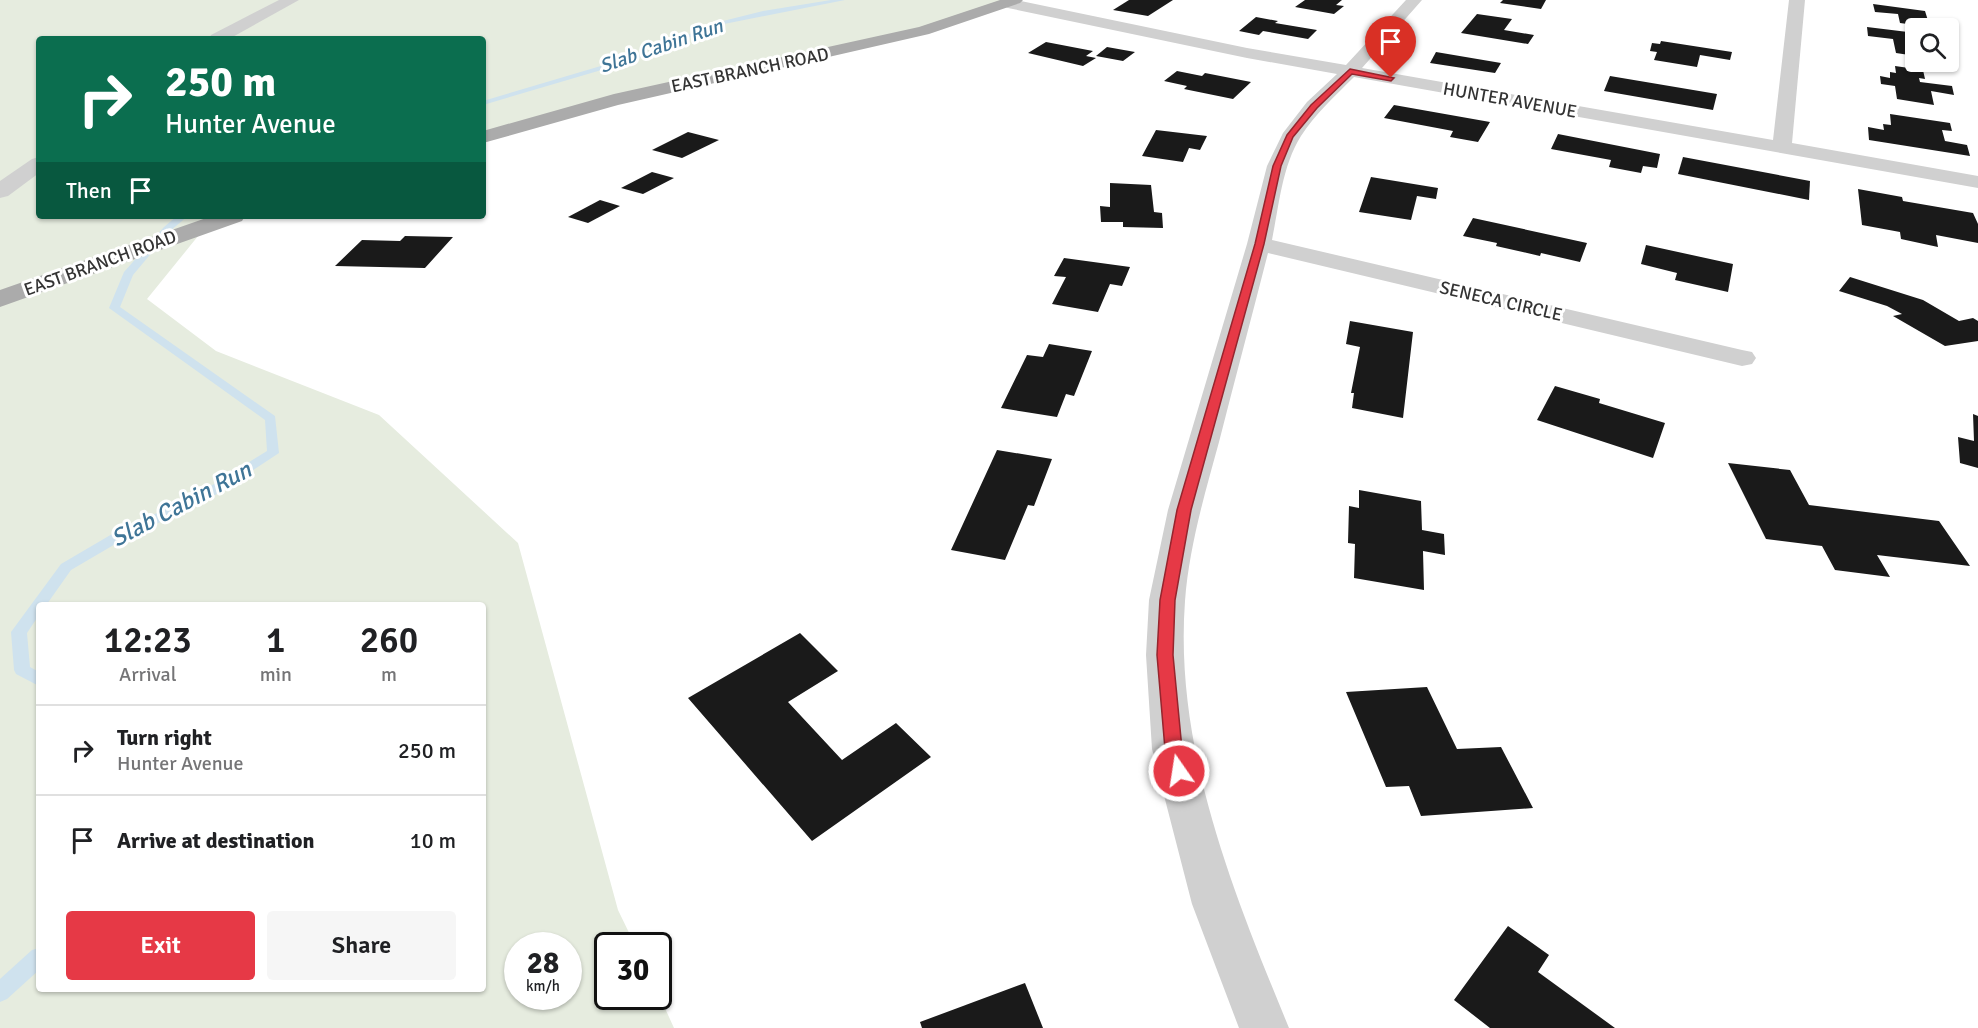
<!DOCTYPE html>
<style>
:root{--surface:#fff;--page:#f6f6f6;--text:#202124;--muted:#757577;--line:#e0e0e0;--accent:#e63946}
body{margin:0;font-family:Signika,sans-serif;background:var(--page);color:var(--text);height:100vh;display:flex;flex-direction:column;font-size:22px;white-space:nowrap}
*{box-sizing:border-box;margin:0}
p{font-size:20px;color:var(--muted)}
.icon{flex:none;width:33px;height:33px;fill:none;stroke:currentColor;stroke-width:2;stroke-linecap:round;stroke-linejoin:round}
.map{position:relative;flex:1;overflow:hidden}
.panel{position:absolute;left:36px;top:602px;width:450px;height:390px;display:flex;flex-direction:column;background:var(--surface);border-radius:6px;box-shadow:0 2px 4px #0004}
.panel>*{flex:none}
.hud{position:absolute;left:36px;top:36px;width:450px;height:183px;border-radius:6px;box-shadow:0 2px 4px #0004;background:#0b6e4f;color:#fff;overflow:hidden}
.fabs{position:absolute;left:1905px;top:18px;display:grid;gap:12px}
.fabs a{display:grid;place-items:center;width:54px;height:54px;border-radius:6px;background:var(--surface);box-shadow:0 2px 4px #0004;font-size:30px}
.speed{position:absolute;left:504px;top:932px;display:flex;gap:12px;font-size:30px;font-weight:700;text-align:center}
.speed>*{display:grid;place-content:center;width:78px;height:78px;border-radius:50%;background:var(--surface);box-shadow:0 2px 4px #0004;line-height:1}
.speed small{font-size:15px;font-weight:400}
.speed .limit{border:3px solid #111;border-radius:9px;background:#fff;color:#111}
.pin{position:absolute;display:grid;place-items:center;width:51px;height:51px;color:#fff;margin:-62px -26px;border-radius:50% 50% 50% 0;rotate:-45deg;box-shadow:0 0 6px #0007}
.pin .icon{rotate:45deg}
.me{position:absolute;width:66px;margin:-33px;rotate:347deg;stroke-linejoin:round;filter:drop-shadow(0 0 4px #0008)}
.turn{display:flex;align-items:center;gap:21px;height:126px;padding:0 30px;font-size:27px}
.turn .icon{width:78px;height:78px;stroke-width:2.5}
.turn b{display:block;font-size:42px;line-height:51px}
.then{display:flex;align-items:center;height:57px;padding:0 30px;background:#0003;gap:12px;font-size:22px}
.eta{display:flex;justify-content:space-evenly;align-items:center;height:102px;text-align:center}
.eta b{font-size:36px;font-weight:600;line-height:42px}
.primary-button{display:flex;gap:12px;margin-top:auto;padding:12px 30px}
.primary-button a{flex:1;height:69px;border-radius:6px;background:var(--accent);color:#fff;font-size:24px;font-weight:600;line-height:69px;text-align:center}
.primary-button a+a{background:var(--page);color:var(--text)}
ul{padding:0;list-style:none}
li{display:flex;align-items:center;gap:18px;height:90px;padding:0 30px;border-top:2px solid var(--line)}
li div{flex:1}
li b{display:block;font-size:22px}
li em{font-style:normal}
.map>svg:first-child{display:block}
.green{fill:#e6ecdf;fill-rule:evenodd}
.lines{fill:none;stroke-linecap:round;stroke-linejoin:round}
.stream{fill:#cfe2ee;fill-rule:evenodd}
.building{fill:#1a1a1a}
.minor{fill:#d0d0d0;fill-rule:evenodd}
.major{fill:#ababab;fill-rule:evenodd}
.route{fill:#e63946;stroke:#96252e;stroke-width:1.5}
.labels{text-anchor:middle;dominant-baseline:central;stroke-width:6;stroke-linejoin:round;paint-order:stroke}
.far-street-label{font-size:18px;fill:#333;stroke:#fff}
.far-water-label{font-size:20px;font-style:italic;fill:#3f7597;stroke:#fff}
.water-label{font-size:24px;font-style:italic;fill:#3f7597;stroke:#fff}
</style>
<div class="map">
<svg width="1978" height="1028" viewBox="0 0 1978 1028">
<rect width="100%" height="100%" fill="#fff"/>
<path class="green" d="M0,0H1015L964,18L483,137V39H39V216H234L207,225L147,299L216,351L379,415L518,543L618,910L635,945H608V996L659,995L674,1028H0ZM39,604H483V988H39ZM518,945H568V996H518Z"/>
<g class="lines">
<g class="stream">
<polygon points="831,0 845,0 719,25 632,61 483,105 483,101 648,52 715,23 763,11"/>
<polygon points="177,216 188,216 170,231 133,275 120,307 275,416 279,453 203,503 129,536 71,570 47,604 39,604 39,615 27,633 30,667 39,672 39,686 16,674 14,670 11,632 61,564 119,530 193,497 267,451 265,420 109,308 124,272 164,227"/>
<polygon points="39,948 39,970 7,999 0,1002 0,979 32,950"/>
</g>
</g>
<g class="building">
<polygon points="1129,0 1173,0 1148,16 1113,10"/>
<polygon points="1305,0 1342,0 1336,5 1344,6 1334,14 1295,7"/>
<polygon points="1503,0 1546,0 1541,9 1500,3"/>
<polygon points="1873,4 1925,11 1930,27 1900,23 1898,14 1875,12"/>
<polygon points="1477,14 1512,19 1504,30 1534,35 1528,44 1461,33"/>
<polygon points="1256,17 1278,21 1275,23 1317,30 1308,39 1263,31 1259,35 1239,31"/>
<polygon points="1867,27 1916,33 1916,56 1896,53 1893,39 1868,36"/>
<polygon points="1661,41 1732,52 1730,60 1700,55 1697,67 1654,60 1657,52 1650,51 1652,43 1660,44"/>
<polygon points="1046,42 1093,51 1086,56 1096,58 1083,66 1028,53"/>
<polygon points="1107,47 1135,52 1123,61 1096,56"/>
<polygon points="1436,52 1501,63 1495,73 1430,63"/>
<polygon points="1895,66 1923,70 1925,79 1919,78 1920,82 1952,86 1954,95 1931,91 1934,105 1897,99 1895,86 1881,84 1880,76 1890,78 1890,72 1896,73"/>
<polygon points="1177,71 1202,76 1205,73 1251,82 1233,99 1184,89 1187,86 1164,81"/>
<polygon points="1610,76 1717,94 1713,110 1604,91"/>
<polygon points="1394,105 1490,122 1478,142 1450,137 1453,131 1384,118"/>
<polygon points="1890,114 1950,123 1952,131 1942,130 1945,141 1967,145 1970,156 1869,140 1868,127 1884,130 1883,124 1891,125"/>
<polygon points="1156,130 1207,136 1200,150 1189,148 1183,162 1142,156"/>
<polygon points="688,132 719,140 682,158 652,150"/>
<polygon points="1558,134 1660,154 1657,168 1643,166 1641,173 1609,167 1611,160 1551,149"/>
<polygon points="1683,157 1810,181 1809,200 1678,174"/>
<polygon points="652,172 674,178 643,194 621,188"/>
<polygon points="1371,177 1438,188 1436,199 1417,196 1411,220 1359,212"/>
<polygon points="1110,183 1151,185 1154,212 1162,213 1163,228 1123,227 1123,222 1101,222 1100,206 1110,207"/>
<polygon points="1858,189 1902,197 1903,201 1973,213 1978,224 1978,243 1936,235 1938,247 1901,239 1900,232 1862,225"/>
<polygon points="600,200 620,206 588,223 568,217"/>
<polygon points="1473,218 1587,243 1580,262 1541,253 1540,256 1496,246 1497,243 1463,236"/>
<polygon points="405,236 453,237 425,268 335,266 362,240 400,241"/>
<polygon points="1646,245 1733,264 1728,292 1675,280 1677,273 1641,264"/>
<polygon points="1064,258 1130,267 1122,286 1110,284 1098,312 1052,304 1066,277 1054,276"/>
<polygon points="1850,277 1923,300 1959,321 1973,318 1978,321 1978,341 1945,346 1893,316 1902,314 1887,306 1839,291"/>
<polygon points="1350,321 1413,332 1403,418 1352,408 1354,393 1351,393 1360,347 1346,344"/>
<polygon points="1049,344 1092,351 1074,396 1066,394 1057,417 1001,408 1027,355 1043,357"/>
<polygon points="1555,386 1600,399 1599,403 1665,423 1653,458 1537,420"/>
<polygon points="1973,414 1978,416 1978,468 1960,463 1958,437 1974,441"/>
<polygon points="997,450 1052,459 1034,506 1028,505 1005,560 951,550"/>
<polygon points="1728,463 1790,470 1809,505 1939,521 1970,566 1877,555 1890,577 1835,570 1822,546 1766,539"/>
<polygon points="1359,490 1421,501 1422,530 1444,534 1445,555 1423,551 1424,590 1354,578 1355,544 1348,543 1349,506 1359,508"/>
<polygon points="800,633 838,671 788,702 842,760 896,723 931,757 812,841 688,698"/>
<polygon points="1427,687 1457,749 1501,747 1533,808 1421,816 1409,786 1386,787 1346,692"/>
<polygon points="1508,926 1549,955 1538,972 1615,1028 1490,1028 1454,1000"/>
<polygon points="1025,983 1043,1028 922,1028 920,1022"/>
</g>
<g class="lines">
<g class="minor">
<polygon points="279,0 299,0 229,39 209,39 211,35"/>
<path d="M1002,0H1016L1247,48L1346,65L1406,0H1422L1362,68L1773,140L1789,0H1805L1792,143L1978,176V188L1354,77C1335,96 1315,114 1301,136C1282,166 1279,206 1272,240L1742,350L1752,352L1756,358L1752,364L1742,366L1268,253C1252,316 1235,379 1219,442C1205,493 1189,547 1185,601C1174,749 1234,894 1289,1028H1239L1192,904L1152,749L1146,655L1149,600L1168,510L1247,244L1267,166L1283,133L1307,102L1337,74L1247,58L1008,8L1003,6L1000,3Z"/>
<polygon points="39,157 39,173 8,196 0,198 0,181 32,159"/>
</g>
<g class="major">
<polygon points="1000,0 1023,0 1020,3 929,34 618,105 483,143 483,131 614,94 919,27"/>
<polygon points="212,216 245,216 242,221 0,307 0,290"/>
</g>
</g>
<polygon class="route" points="1350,69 1394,78 1391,81 1352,74 1317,108 1293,137 1281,166 1264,244 1191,510 1175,600 1173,655 1182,749 1188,771 1185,776 1179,779 1173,776 1165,749 1157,655 1160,600 1177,510 1255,244 1273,166 1287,135 1311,105"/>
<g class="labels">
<g class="far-street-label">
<text transform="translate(750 70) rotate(-12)">EAST BRANCH ROAD</text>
<text transform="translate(1510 100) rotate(10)">HUNTER AVENUE</text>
<text transform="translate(100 263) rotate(-20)">EAST BRANCH ROAD</text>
<text transform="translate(1501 301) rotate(13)">SENECA CIRCLE</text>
</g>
<g class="far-water-label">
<text transform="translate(661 46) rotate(-19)">Slab Cabin Run</text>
</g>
<g class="water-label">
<text transform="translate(181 504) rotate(-28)">Slab Cabin Run</text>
</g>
</g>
</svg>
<div class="fabs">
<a><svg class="icon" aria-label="search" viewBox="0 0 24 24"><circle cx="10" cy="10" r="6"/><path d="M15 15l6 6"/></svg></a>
</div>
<div class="speed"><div>28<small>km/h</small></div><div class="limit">30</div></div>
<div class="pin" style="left:1391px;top:78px;background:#d93025"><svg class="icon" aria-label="arrive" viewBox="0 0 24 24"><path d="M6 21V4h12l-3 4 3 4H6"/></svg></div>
<svg class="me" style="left:1179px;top:771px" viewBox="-20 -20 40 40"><circle r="17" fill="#e63946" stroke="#fff" stroke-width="3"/><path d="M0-11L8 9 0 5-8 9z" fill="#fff"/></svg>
<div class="hud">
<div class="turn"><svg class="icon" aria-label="right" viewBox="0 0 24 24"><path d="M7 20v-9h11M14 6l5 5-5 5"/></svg><div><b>250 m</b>Hunter Avenue</div></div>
<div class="then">Then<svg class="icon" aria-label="arrive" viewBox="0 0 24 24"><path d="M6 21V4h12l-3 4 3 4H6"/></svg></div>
</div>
<section class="panel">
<div class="eta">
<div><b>12:23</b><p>Arrival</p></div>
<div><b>1</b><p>min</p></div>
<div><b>260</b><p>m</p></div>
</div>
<ul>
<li><svg class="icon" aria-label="right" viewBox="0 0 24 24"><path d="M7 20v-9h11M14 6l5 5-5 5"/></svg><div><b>Turn right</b><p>Hunter Avenue</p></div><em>250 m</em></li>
<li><svg class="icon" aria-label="arrive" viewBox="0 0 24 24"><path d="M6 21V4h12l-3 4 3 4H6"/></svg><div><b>Arrive at destination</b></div><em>10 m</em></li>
</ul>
<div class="primary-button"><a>Exit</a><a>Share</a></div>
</section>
</div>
